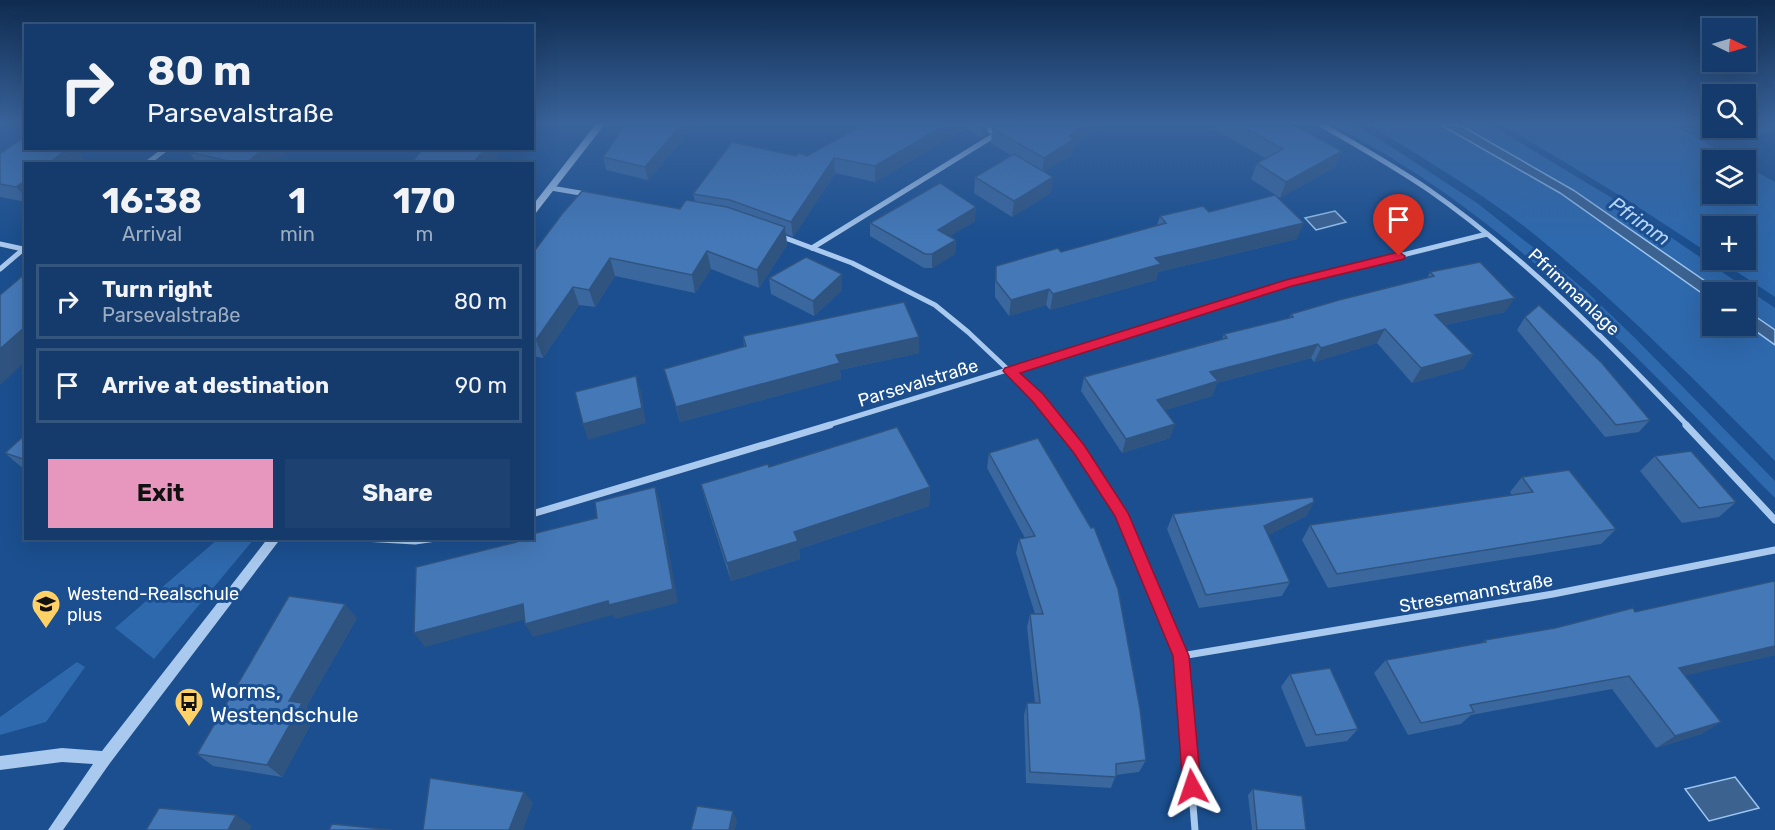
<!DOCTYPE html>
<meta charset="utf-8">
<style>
:root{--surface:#143b6b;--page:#1d4271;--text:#f1f3f6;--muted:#9dadc1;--line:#33557e;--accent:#e797bd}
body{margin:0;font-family:Rubik,sans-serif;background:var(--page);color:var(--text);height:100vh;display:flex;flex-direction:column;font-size:22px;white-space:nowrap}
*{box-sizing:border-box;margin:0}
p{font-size:20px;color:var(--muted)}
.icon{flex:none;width:33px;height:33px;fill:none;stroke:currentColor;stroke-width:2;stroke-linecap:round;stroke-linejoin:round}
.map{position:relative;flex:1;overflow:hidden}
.sheet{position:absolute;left:24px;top:162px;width:510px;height:378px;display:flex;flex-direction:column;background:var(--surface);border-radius:0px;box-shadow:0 6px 24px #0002,0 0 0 2px var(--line)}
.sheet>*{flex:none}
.hud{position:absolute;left:24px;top:24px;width:510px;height:126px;border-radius:0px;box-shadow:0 6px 24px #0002,0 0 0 2px var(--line);background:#143b6b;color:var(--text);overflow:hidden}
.needle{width:39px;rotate:95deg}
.tools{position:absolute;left:1702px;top:18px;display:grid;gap:12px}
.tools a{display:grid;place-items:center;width:54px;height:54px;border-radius:0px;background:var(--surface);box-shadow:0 6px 24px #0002,0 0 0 2px var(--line);font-size:30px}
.pin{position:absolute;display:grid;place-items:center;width:51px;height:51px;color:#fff;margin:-62px -26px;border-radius:50% 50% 50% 0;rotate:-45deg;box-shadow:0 0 6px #0007}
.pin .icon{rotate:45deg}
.me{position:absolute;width:66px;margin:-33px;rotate:355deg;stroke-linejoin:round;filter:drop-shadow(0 0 4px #0008)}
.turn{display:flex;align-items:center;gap:21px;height:126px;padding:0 24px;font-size:27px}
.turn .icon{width:78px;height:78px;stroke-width:2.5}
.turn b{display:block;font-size:42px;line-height:51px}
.eta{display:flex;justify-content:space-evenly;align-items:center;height:102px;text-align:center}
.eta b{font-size:36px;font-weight:700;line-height:42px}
.primary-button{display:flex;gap:12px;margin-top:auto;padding:12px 24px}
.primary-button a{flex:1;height:69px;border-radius:0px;background:var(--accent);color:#111;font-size:24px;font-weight:700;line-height:69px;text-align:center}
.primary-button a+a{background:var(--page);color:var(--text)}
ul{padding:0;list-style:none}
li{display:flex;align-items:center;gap:18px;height:75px;margin:0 12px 9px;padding:0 12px;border:3px solid var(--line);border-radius:0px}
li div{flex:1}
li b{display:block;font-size:22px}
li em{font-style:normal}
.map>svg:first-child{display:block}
.green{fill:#2e69ad}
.water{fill:#3c6290;stroke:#9cc4f0;stroke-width:1.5}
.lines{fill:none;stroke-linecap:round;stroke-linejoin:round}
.minor-far1{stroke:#a9c9ee;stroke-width:5}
.minor{stroke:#a9c9ee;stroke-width:7}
.tertiary{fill:#a9c9ee;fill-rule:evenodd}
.wall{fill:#3a679d}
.shaded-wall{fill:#305480}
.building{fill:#4478b7;stroke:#305480;stroke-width:1.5}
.route{fill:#e11d48;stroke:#92132f;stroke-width:1.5}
.labels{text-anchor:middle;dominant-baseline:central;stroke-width:6;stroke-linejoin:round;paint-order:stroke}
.street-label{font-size:18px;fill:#fff;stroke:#1b4f8f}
.poi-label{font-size:18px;fill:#fff;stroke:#1b4f8f;text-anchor:start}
.water-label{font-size:20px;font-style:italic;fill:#b5d3f5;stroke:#1b4f8f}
.near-poi-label{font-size:21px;fill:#fff;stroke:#1b4f8f;text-anchor:start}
</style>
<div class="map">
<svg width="1775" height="830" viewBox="0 0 1775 830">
<rect width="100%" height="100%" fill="#1b4f8f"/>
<g class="green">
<path d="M1332,125H1356L1376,137L1477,203L1548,259L1587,292L1636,339L1775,481V498C1639,360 1507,213 1332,125Z"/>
<path d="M1369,125H1441L1560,193L1713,301V326L1746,324L1775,345V461C1696,381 1617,301 1529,230C1479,191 1423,158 1369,125Z"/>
<polygon points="1460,125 1491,125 1622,204 1775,308 1775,330 1746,310 1746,292 1721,292 1573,190"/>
<polygon points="1503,125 1673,125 1737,160 1713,160 1713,194 1746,194 1746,166 1775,182 1775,297 1719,260 1746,260 1746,226 1713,226 1713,256 1629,201"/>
<path d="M1746,125H1775V129C1747,138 1731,147 1704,132L1716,128H1746Z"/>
<polygon points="218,539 254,539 154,659 115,628"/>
<polygon points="77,662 85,667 46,722 0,735 0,717"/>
</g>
<g class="water">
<polygon points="1441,125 1460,125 1573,190 1721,292 1713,292 1713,301 1560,193"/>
<polygon points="1335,211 1346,222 1316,230 1305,218"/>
<polygon points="1746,310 1775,330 1775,345 1746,324"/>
<polygon points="1735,777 1759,808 1709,821 1685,789"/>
</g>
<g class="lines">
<g class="minor-far1">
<polyline points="977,124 997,134"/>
<path d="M1320,124C1357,145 1394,166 1429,190C1525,257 1608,342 1688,426"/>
<polyline points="146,164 167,148"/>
<polyline points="551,188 586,194"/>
<polyline points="780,236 852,263 935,305 968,332 1038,398 1061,426"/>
<polyline points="0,244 23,249"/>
<polyline points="812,248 998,133"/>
<polyline points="0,269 26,247"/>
<polyline points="825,426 1290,283 1487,234"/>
</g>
<g class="minor">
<polyline points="1060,425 1079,449 1121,513 1181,656 1195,830"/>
<polyline points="1686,425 1775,520"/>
<polyline points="532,514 830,425"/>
<polyline points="363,538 415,541 436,538"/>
<polyline points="1181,656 1553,594 1775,550"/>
</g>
<g class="tertiary">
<polygon points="596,124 605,124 535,214 532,215 532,206"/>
<polygon points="268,538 281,538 110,763 63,830 48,830 93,764 62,762 0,770 0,756 62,748 102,751"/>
</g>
</g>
<g class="wall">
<polygon points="696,124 648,180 606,170 603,157"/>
<polygon points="865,124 1104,124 1073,146 1072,154 1044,171 1051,193 1012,217 974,193 975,177 1011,155 991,143 992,128 994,127 988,125 987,134 981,138 966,128 875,182 835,173 793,237 786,234 787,245 759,288 711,269 695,293 615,276 595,307 579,305 543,358 532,356 532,254 680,209 695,201 693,194 796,156 807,156"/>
<polygon points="1205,124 1292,124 1335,167 1280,198 1251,179 1257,163 1265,158"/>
<polygon points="26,148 75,148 84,161 81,164 26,164 26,202 0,197 0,154"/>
<polygon points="189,152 274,164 197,164"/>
<polygon points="1209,212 1297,239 1158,272 1156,280 1050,310 1046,305 1009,316 995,297 995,282 996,266 1061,252 1157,225 1160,216"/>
<polygon points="975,221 950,236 956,240 955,254 932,268 924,268 870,236 870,223"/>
<polygon points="1430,272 1505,312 1445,325 1473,354 1463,369 1412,383 1377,343 1314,362 1311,358 1217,383 1212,396 1165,410 1170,438 1122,453 1081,391 1084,377 1222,339 1224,334 1289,318 1291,314 1427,278"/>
<polygon points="769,278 842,290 814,316 771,294"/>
<polygon points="1525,317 1650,420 1639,432 1605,437 1517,330"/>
<polygon points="743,336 919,337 919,353 840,370 841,379 680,422 664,369 744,347"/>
<polygon points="26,434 26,471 5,453"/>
<polygon points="1038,438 1146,760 1139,772 1116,775 1111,788 1026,783 1024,715 1027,703 1035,703 1027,627 1030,614 1035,614 1016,553 1019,539 1025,538 987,468 989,453"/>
<polygon points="1655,456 1736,502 1719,517 1682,523 1640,471"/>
<polygon points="769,467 930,487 929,506 799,549 800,559 731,581 706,503 701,484"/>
<polygon points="1522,477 1616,529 1601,544 1328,588 1302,540 1310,525 1512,496 1510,492"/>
<polygon points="1314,502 1306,516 1268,535 1290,582 1282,596 1199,608 1167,529 1173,514"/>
<polygon points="1775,583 1775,655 1685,675 1721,722 1701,734 1656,748 1612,689 1471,715 1461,724 1408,735 1374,673 1386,660 1481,643 1485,640 1555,628"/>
<polygon points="357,618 306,707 316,715 282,777 213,766 197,754"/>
<polygon points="1290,674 1358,729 1347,741 1306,747 1281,687"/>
<polygon points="1253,789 1306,830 1252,830 1248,795"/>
</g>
<g class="shaded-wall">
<polygon points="682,124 696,124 648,180 645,167"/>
<polygon points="947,124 966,124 966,128 875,182 875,166"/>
<polygon points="983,124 988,124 987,134 981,138"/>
<polygon points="1085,124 1104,124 1073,146 1072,154 1042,173 1044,158 1069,136"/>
<polygon points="68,148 75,148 84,161 81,164 48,164"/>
<polygon points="264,148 292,148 274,164 245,164"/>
<polygon points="486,148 501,148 496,154 498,157 492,164 472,164"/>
<polygon points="1342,151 1335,167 1280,198 1286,182"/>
<polygon points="834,158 835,173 793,237 791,222"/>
<polygon points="1053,177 1051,193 1012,217 1014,201"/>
<polygon points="26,180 26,198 16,187"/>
<polygon points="976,207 975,221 938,244 938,230"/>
<polygon points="1304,223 1297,239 1158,272 1156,280 1050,310 1053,294 1155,258"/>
<polygon points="785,227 787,245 759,288 757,270"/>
<polygon points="956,240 955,254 932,268 932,254"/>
<polygon points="707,251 711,269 695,293 692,275"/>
<polygon points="610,258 615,276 595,307 589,290"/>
<polygon points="842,274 842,290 814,316 813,301"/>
<polygon points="573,287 579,305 543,358 536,340"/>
<polygon points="1049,289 1046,305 1009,316 1011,300"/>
<polygon points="1515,298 1505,312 1426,329 1435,315"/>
<polygon points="26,326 26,361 0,385 0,349"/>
<polygon points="1385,329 1377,343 1314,362 1321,348"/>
<polygon points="919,337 919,353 840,370 841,379 680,422 676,407 836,355"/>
<polygon points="1318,344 1311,358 1217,383 1212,396 1152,414 1157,400 1210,372"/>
<polygon points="1473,354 1463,369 1412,383 1421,368"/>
<polygon points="636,376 641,392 646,423 588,440 583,424"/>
<polygon points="1175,424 1170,438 1122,453 1126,439"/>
<polygon points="655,487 660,502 678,603 615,619 613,615 533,637 525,624"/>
<polygon points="930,487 929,506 799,549 800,559 731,581 727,563 794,532"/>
<polygon points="1314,502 1306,516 1257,541 1264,526"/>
<polygon points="345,604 357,618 306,707 316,715 282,777 267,765 289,701"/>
<polygon points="523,604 531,618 425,647 414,633"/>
<polygon points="1775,646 1775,655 1661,681 1679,668"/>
<polygon points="1721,722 1701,734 1656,748 1675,736"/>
<polygon points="524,792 533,803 523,830 509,830"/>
<polygon points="733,811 737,821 735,830 729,830"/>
<polygon points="236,815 252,826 250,830 228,830"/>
</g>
<g class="building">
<polygon points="626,124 682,124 645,167 603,157"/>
<polygon points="865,124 947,124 875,166 834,158 791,222 730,200 693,194 732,142 796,156 798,153 807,156"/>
<polygon points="998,124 1085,124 1069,136 1074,139 1044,158 992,128"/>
<polygon points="1238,124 1292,124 1342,151 1286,182 1257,163 1283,149"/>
<polygon points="24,137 26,138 26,148 68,148 48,164 26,164 26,180 16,187 0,184 0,154"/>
<polygon points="193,148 264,148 245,164 241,164 189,152"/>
<polygon points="424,148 486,148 472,164 410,164"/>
<polygon points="1014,154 1053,177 1014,201 975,177"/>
<polygon points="940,183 976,207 938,230 956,240 932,254 925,254 870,223"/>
<polygon points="582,191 680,209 686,200 727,207 785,227 757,270 707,251 692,275 610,258 589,290 573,287 536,340 532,340 532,254 562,214"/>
<polygon points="1275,195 1304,223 1155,258 1161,264 1053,294 1049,289 1011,300 996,281 996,266 1058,248 1061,252 1166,223 1160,216 1203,206 1209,212"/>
<polygon points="806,257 842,274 813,301 769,278"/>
<polygon points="1480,262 1515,298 1435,315 1473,354 1421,368 1385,329 1321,348 1318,344 1210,372 1218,381 1157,400 1175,424 1126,439 1084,377 1227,338 1224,334 1293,317 1291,314 1339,300 1434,276 1430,272"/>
<polygon points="26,273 26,326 0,349 0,295"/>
<polygon points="904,302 919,337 836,355 840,363 676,407 664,369 746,346 743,336"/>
<polygon points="1539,305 1601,362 1650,420 1616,425 1525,317"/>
<polygon points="636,376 642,408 583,424 575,392"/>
<polygon points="897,427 930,487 794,532 798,541 727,563 701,484 768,464 769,467"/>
<polygon points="26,434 26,460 5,453"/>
<polygon points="1038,438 1091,528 1094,527 1118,589 1140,709 1146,760 1116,764 1116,777 1030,772 1027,703 1040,703 1030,614 1043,614 1019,539 1035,536 989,453"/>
<polygon points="1691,451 1736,502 1699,508 1655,456"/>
<polygon points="1569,470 1616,529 1337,574 1310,525 1533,492 1522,477"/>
<polygon points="655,487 673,589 609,605 608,601 525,624 523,604 414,633 416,567 517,542 517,538 532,538 532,534 597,518 595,502"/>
<polygon points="1313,497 1314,502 1264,526 1290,582 1206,595 1173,514"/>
<polygon points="1774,581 1775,583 1775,646 1679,668 1721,722 1675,736 1629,676 1470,705 1474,712 1421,723 1386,660 1486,642 1485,640 1555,628 1633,608 1635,612"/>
<polygon points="289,596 345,604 289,701 302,703 267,765 197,754"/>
<polygon points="1330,668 1358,729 1316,735 1290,674"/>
<polygon points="430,778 524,792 509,830 423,830"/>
<polygon points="1253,789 1302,796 1306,830 1257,830"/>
<polygon points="697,806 733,811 729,830 691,830"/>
<polygon points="159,808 236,815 228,830 146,830"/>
<polygon points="332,824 392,830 329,830"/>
</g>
<linearGradient id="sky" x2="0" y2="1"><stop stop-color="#0f2b4f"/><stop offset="0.51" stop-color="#39639b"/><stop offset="1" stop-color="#39639b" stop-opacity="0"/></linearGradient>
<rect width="1775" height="241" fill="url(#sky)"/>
<polygon class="route" points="1399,252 1405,256 1404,259 1292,286 1020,373 1043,394 1084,445 1128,513 1189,656 1201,787 1198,793 1192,796 1185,793 1183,787 1173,656 1115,516 1074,453 1033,402 1003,371 1005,368 1286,280"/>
<defs>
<g id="school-pin" transform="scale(1.5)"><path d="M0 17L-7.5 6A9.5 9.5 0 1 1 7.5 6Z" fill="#ffd166" stroke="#1b4f8f"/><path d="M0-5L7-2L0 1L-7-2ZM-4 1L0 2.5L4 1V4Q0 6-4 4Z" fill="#111"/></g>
<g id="bus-pin" transform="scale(1.5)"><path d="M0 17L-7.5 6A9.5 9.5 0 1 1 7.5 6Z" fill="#ffd166" stroke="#1b4f8f"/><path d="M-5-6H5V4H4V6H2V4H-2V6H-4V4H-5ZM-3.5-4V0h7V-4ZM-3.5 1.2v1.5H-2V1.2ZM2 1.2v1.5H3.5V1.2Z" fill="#111"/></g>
</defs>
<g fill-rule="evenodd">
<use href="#school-pin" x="46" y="604"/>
<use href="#bus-pin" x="189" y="702"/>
</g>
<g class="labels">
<g class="street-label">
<text transform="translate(1574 292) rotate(43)">Pfrimmanlage</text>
<text transform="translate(918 383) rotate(-17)">Parsevalstraße</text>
<text transform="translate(1476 593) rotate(-10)">Stresemannstraße</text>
</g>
<g class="poi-label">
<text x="67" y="594">Westend-Realschule<tspan x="67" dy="21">plus</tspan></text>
</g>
<g class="water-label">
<text transform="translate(1640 221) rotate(35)">Pfrimm</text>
</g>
<g class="near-poi-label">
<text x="210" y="690">Worms,<tspan x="210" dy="24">Westendschule</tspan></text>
</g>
</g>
</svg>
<div class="tools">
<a><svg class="needle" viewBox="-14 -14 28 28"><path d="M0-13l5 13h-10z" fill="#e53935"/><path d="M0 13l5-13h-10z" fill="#9dadc1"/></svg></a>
<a><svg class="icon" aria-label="search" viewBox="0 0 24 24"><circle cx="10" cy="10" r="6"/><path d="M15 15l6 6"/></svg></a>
<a><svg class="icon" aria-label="layers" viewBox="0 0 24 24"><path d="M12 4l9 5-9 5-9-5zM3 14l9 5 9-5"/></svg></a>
<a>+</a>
<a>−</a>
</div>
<div class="pin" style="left:1399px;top:256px;background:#d93025"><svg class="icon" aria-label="arrive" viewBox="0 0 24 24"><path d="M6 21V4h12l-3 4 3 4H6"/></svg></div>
<svg class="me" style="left:1192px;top:787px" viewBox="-20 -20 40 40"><path d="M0-17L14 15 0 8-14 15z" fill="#e11d48" stroke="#fff" stroke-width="4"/></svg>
<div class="hud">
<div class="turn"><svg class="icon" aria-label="right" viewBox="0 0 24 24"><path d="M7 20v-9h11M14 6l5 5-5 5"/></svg><div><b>80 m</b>Parsevalstraße</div></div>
</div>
<section class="sheet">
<div class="eta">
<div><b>16:38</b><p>Arrival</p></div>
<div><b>1</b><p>min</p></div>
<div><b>170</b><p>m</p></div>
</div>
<ul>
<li><svg class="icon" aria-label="right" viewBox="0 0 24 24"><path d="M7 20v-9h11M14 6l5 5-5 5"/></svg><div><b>Turn right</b><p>Parsevalstraße</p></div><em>80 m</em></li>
<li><svg class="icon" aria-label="arrive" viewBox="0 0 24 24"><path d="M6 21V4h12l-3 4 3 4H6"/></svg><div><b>Arrive at destination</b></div><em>90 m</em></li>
</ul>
<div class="primary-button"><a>Exit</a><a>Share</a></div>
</section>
</div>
